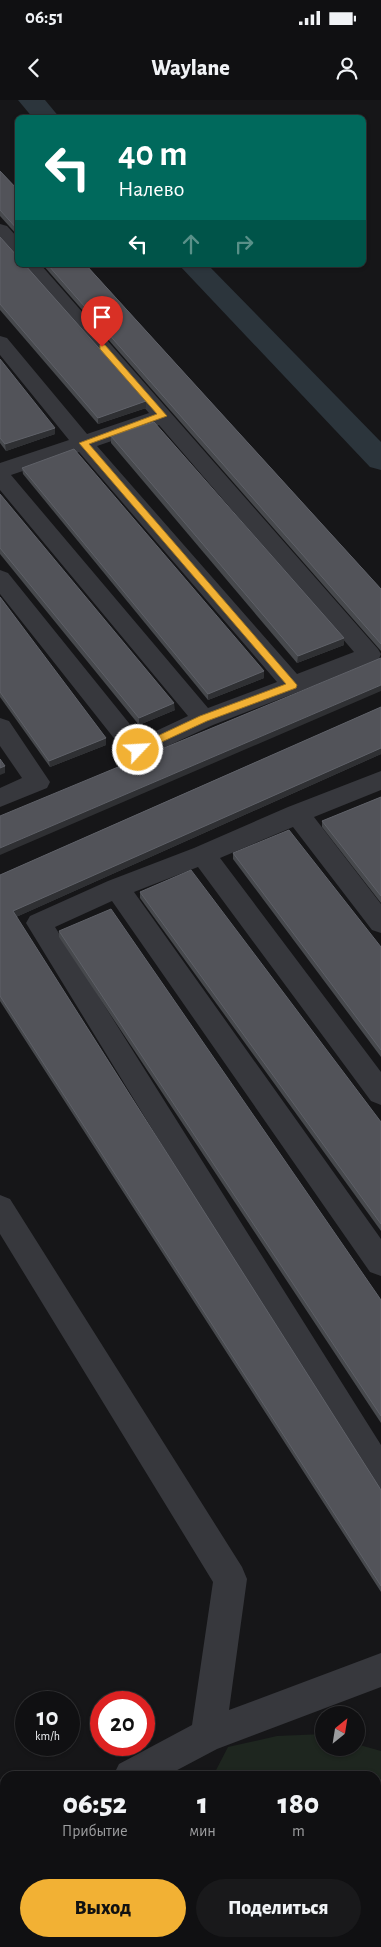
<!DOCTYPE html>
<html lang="ru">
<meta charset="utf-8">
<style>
:root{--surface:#101012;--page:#19191b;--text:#f1f3f6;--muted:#9c9d9f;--line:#303032;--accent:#f2b134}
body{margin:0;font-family:"Alegreya Sans",sans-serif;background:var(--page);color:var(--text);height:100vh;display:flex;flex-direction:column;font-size:19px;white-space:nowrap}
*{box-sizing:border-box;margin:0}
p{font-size:16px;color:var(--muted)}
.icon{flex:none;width:28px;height:28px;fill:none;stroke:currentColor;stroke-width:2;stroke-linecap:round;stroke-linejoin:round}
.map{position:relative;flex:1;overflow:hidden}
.details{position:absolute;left:0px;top:1671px;width:381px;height:176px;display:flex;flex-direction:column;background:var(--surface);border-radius:15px 15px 0 0;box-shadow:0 1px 4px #0004,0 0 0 1px var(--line)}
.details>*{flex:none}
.guide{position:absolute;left:15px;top:15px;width:351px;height:152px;border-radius:8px;box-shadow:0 1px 4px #0004,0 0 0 1px var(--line);background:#00695c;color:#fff;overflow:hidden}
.needle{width:32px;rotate:30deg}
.tools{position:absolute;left:315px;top:1606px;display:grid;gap:10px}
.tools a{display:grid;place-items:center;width:50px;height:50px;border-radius:50%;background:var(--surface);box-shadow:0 1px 4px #0004,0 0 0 1px var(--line);font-size:25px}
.speed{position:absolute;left:15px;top:1591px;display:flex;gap:10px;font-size:25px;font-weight:700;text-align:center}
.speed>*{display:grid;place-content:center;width:65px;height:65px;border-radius:50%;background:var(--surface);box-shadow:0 1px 4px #0004,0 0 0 1px var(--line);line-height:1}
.speed small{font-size:12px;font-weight:400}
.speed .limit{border:8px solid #d22;background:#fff;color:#111}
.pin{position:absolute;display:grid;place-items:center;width:42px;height:42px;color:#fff;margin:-51px -21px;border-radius:50% 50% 50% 0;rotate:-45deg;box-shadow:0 0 5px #0007}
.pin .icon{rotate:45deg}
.me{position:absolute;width:55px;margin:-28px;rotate:65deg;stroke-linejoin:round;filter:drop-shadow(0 0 4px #0008)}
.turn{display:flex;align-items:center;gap:18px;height:105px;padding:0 20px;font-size:22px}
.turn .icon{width:65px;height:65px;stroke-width:2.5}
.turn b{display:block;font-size:35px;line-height:42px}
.lanes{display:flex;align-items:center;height:48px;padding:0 20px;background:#0003;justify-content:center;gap:25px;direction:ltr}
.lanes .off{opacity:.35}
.eta{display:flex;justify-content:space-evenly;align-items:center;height:85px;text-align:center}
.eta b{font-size:30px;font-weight:800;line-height:35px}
.primary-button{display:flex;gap:10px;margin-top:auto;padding:10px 20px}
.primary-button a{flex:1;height:58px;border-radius:30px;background:var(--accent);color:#111;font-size:20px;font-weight:800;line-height:58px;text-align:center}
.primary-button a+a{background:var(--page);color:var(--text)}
.status{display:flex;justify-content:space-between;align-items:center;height:35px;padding:0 25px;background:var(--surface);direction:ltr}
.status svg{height:14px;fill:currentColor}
header{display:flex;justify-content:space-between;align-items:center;height:65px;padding:0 20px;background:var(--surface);font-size:22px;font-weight:800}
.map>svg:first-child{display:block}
.green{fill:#1e261f}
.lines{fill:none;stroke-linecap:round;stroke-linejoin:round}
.canal{fill:#2c353c;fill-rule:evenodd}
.minor{fill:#37383d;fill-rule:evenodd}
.wall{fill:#47494d}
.shaded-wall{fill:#2f3033}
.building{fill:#525359;stroke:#5f6168}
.route{fill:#f2b134;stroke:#9d7322}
</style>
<div class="status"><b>06:51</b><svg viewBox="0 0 49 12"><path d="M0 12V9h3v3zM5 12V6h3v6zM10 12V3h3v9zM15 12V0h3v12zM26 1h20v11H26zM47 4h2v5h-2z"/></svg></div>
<header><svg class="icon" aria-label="back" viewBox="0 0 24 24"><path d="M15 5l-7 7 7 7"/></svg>Waylane<svg class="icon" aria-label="person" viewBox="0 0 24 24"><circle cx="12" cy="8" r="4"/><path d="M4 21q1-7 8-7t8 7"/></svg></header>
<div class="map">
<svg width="381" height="1847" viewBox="0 0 381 1847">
<rect width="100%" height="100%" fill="#161618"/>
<g class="green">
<polygon points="324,1634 324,1648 356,1648 356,1644 381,1651 381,1789 376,1792 376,1676 213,1676 228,1647 277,1636"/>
<polygon points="16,1842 224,1842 226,1847 15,1847"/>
</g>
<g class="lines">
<g class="canal">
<polygon points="18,0 45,0 60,18 33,18"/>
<polygon points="179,165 208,165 381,342 381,370 370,367"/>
</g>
<g class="minor">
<polygon points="0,124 7,126 18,138 18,156 11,154 0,142"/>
<path d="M20,165H41L378,549L381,554L378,561L213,625L146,656L137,659L128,656L0,494V470L8,473L141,638L188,616L0,390V363L69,340L0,255V236L7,238L87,334L149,313ZM159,325L354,552L297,574L97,346ZM79,352L277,582L208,608L11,375Z"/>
<polygon points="0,618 9,621 50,682 47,688 0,707 0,688 22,678 0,646"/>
<polygon points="381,671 381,690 314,717 381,804 381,833 372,830 293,727 220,758 381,972 381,1005 371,1001 198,767 134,792 381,1139 381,1176 370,1172 112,801 55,827 381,1345 381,1389 370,1385 26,823 30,816 108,781 194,748 288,707"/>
<polygon points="0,1095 10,1099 242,1467 247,1479 229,1610 381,1553 381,1587 217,1649 166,1676 113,1676 119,1664 192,1625 213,1482 0,1134"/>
<polygon points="5,1726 5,1763 0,1765 0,1728"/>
<polygon points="381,1801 381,1838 376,1840 376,1803"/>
<polygon points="232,1842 269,1842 271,1847 233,1847"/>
<polygon points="321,1842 363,1842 361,1847 319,1847"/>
</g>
</g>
<g class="wall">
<polygon points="0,71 18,90 18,136 0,116"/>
<polygon points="0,137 146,301 146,308 98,324 0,210"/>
<polygon points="43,165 86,165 381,489 381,551"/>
<polygon points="0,259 55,334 6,351 0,343"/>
<polygon points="111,336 344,545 297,563 111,343"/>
<polygon points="22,368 264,571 264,578 208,600 23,374"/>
<polygon points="0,394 175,610 139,625 0,454"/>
<polygon points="0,497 106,645 50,667 0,597"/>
<polygon points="381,607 381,654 16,817 381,1390 381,1492 0,901 0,775"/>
<polygon points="381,697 381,803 322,727 322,721"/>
<polygon points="233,753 381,847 381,957 233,759"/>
<polygon points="140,792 381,1022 381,1131 140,798"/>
<polygon points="59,831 381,1200 381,1323 59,837"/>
</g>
<g class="shaded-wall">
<polygon points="146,301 146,308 98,324 98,318"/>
<polygon points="55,328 55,334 6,351 5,344"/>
<polygon points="344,538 344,545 297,563 298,556"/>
<polygon points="264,571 264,578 208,600 208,594"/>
<polygon points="381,585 381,591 0,755 0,748"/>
<polygon points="174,603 175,610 139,625 139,618"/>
<polygon points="106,638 106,645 50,667 49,661"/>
<polygon points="381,648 381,654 14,818 13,811"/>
<polygon points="5,666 5,673 0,675 0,668"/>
</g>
<g class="building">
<polygon points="0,71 18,90 18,130 0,110"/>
<polygon points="0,137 18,157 18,165 25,165 146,301 98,318 0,204"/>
<polygon points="48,165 86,165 381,489 381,544"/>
<polygon points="0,259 55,328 5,344 0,338"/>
<polygon points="154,322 344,538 298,556 111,336"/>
<polygon points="74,349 264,571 208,594 22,368"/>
<polygon points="0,394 174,603 139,618 0,448"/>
<polygon points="0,497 106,638 49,661 0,592"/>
<polygon points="381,558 381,585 0,748 0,716"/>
<polygon points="381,607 381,648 13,811 381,1390 381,1486 0,896 0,775"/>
<polygon points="0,659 5,666 0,668"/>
<polygon points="381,697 381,796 322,721"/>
<polygon points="289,730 381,847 381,950 233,753"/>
<polygon points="191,770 381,1022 381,1124 140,792"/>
<polygon points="111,809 381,1200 381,1316 59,831"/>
</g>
<polygon class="route" points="100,245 105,245 167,316 89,344 297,585 296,588 207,621 138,653 134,652 134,647 200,616 286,584 79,343 157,314 100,249"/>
</svg>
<div class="tools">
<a><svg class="needle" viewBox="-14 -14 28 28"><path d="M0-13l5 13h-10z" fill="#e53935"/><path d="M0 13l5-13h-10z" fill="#9c9d9f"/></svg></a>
</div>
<div class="speed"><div>10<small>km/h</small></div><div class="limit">20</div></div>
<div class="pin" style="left:102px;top:247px;background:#d93025"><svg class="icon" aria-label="arrive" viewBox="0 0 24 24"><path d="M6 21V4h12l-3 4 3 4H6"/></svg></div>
<svg class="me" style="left:138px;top:650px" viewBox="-20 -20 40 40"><circle r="17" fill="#f2b134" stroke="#fff" stroke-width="3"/><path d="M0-11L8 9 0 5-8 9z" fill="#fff"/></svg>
<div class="guide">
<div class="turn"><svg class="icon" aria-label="left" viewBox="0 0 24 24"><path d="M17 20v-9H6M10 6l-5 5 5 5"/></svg><div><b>40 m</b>Налево</div></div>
<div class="lanes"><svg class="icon" aria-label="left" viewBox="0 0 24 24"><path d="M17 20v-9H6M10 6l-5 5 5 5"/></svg><svg class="icon off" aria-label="ahead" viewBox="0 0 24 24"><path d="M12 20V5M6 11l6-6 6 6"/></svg><svg class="icon off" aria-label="right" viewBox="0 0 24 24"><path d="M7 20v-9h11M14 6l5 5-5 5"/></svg></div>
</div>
<section class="details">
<div class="eta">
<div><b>06:52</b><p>Прибытие</p></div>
<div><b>1</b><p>мин</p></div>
<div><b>180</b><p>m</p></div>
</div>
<div class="primary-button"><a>Выход</a><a>Поделиться</a></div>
</section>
</div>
